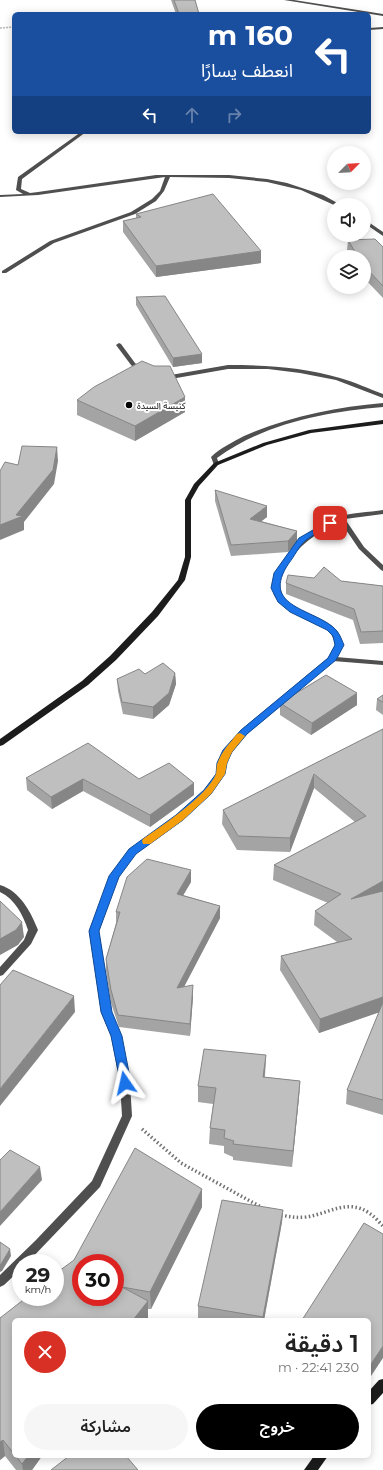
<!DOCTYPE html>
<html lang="ar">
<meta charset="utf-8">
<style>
:root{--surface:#fff;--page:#f6f6f6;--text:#222;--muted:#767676;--accent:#000}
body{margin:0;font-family:Montserrat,"Noto Sans Arabic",sans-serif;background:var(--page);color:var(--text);direction:rtl;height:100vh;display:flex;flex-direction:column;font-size:15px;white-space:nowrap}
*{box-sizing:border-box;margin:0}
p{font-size:13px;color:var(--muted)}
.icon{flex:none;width:22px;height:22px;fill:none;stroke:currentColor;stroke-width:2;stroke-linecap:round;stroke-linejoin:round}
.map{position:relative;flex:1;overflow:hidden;direction:ltr}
.drawer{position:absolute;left:12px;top:1318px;width:359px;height:140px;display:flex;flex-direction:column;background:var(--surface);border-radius:6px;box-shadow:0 2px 10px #0003;direction:rtl}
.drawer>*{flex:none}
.top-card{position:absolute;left:12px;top:12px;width:359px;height:122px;border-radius:6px;box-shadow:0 2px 10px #0003;direction:rtl;background:#1a4fa0;color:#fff;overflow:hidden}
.needle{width:26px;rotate:66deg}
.tools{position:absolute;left:327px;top:146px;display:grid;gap:8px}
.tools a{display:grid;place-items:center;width:44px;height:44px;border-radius:50%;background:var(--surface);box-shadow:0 2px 10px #0003;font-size:20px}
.speed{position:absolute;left:12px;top:1254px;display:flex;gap:8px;font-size:20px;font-weight:700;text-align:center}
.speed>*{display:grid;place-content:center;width:52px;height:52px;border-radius:50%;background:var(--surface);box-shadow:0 2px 10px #0003;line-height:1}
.speed small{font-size:10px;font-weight:400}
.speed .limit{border:6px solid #d22;background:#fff;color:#111}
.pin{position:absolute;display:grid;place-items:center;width:34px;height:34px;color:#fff;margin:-17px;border-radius:8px;box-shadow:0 2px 6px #0006}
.me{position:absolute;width:44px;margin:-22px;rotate:349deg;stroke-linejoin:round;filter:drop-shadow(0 0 3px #0008)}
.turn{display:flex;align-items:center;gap:14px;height:84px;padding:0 12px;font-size:18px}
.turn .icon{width:52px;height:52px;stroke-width:2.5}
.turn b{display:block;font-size:28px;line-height:34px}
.lanes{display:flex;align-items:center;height:38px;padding:0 12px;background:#0003;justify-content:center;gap:20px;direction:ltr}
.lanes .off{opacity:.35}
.round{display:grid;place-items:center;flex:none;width:42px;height:42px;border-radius:21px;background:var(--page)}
.overview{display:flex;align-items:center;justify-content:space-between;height:68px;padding:0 12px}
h1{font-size:24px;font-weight:600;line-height:30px}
.primary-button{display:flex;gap:8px;margin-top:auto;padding:8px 12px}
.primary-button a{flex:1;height:46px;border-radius:24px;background:var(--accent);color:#fff;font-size:16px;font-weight:600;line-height:46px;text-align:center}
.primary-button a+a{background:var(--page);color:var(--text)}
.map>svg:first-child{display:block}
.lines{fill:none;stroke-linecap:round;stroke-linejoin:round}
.path-far1{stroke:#717171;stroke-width:1.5;stroke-dasharray:0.5 1;stroke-linecap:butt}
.path{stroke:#717171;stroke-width:3.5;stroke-dasharray:1.5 2.5;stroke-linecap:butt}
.minor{fill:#4f4f4f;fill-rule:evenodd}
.secondary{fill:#1c1c1c;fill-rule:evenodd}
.wall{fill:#a4a4a4}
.shaded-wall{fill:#868686}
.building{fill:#bfbfbf;stroke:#868686;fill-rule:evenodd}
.route{fill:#1a73e8;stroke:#114b97}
.slow{fill:#f59e0b}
.poi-dot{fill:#000;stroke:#fff;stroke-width:1.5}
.labels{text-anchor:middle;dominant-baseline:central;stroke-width:4;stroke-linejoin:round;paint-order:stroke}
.far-poi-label{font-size:9px;fill:#000;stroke:#fff;text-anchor:start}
</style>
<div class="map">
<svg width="383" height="1470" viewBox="0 0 383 1470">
<rect width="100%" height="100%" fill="#fff"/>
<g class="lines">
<polyline class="path-far1" points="0,28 14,27"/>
<g class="path">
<polyline points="142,1129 181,1163 261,1207"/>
<path d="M281,1215C290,1217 297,1218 306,1217C328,1214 348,1198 369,1213C374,1216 379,1222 383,1226"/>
</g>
<g class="minor">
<polygon points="284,0 294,0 383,14 383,16"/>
<polygon points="383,27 383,29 369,30 369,28"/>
<polygon points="81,132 86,132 22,179 21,189 30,193 38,192 156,175 229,175 267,179 287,183 323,195 341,205 334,205 301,190 267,182 229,178 170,177 164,191 156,201 135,214 54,243 6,273 2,273 2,271 50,241 131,212 152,199 160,191 165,177 38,195 0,197 0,195 23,194 16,190 18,177"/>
<polygon points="364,219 383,232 383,236 364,223"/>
<polygon points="119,343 121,344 135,363 144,371 144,373 140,373 131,365 116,345"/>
<path d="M228,365C266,365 304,367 340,378C355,382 369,389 383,394V398L336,380L300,373L268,369H228L165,380L162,378L165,376Z"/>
<path d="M383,403V407C326,412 265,423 217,458L219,464L218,465H214L211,457C220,448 233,442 244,436C288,417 335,407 383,403Z"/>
<path d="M383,510V514L345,519L364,547L383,565V571L381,570L359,549L340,521C318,532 296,546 285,569C283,573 280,578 280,583C277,617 339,610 343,645L336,657L383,661V665L333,661L247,734L232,752L226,763L225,774L210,794L183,819L135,854L118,877L99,931L111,1012L121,1036L130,1083L132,1116L100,1187L27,1263H21V1269L4,1285L0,1287V1275L36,1240L92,1181L122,1116L120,1083L111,1036L101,1012L89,931L110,876L129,850L177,815L204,790L217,774L218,763L224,751L241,730L328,658L335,645C332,617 286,619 274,595C271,588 273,580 276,574C288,547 311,528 338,517C349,513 370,512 383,510Z"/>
<path d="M0,885C20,891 31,912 38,930L31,944L3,975L0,976V967L24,940L28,930C23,915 15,899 0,892Z"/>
</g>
<g class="secondary">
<polygon points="383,420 383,424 311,433 267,445 218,465 199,486 191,500 191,557 185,580 158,616 116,660 88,685 3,745 0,746 0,739 82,681 110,656 152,612 178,580 185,557 185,500 194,484 214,463 263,443 309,430"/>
<polygon points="383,1379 383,1393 373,1404 369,1405 369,1391 379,1380"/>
<polygon points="314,1456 328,1456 318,1470 304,1470"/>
</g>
</g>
<g class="wall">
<polygon points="171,0 195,0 199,14 176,14"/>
<polygon points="136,214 261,251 261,263 156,277 123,232 123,221 136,218"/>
<polygon points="348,240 383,247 383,298 364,278 364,257 351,257 347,250"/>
<polygon points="136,297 202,363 173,367 136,305"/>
<polygon points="77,400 185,412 135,441 77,415"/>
<polygon points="215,490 267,517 261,521 297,531 297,542 288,552 231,556 215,501"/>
<polygon points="341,581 383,586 383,643 360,644 353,620 286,594 286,583"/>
<polygon points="175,673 176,684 169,705 153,719 123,714 118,691 117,679 145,674"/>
<polygon points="383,695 383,715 376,710 377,699"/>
<polygon points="280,703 357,705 311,735 280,715"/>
<polygon points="383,729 383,1115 346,1104 347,1090 379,1012 319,1033 280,970 281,956 337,942 314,925 315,911 328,903 273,880 274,865 355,822 314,788 290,852 237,850 222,824 223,810"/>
<polygon points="26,778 139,779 194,783 194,795 150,827 83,791 52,809 27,790"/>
<polygon points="191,882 183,895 220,906 220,918 184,987 193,997 190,1036 119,1027 111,1003 106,971 106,959 116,923 116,912"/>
<polygon points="266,1055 265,1077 300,1081 299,1097 292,1167 233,1160 233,1157 224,1153 224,1146 209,1144 210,1128 213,1104 198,1102 198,1086"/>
<polygon points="202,1207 151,1309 148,1309 148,1318 147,1320 14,1320 14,1456 42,1456 32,1470 16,1470 5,1456 0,1460 0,1318"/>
<polygon points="283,1210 282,1222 264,1320 210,1320 198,1318 198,1306"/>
</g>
<g class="shaded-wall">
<polygon points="261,251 261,263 156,277 156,266"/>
<polygon points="202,354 202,363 173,367 173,358"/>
<polygon points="185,397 185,412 135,441 135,426"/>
<polygon points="57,447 58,461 54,484 24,522 24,530 0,540 0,525 16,515"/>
<polygon points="267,506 267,517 250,530 250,519"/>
<polygon points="297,531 297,542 288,552 288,541"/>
<polygon points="175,673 176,684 169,705 153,719 153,707"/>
<polygon points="357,693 357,705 311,735 312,723"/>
<polygon points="314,774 314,788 290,852 290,838"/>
<polygon points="83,779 83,791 52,809 51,797"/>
<polygon points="194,783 194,795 150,827 150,815"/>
<polygon points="191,870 191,882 177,906 177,894"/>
<polygon points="383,881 383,894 351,899"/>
<polygon points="220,906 220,918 177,1000 177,988"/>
<polygon points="22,922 24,937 18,945 0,955 0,939"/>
<polygon points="193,985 193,997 190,1036 190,1024"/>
<polygon points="74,996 75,1012 0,1106 0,1089"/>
<polygon points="383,997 383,1011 319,1033 320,1019"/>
<polygon points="266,1055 265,1071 262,1093 263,1077"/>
<polygon points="300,1081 299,1097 292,1167 293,1151"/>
<polygon points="40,1167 42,1180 0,1226 0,1212"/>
<polygon points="202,1189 202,1207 151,1309 150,1292"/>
<polygon points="283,1210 282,1222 264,1320 262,1320"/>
<polygon points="10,1249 11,1256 2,1271 0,1272 0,1265"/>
<polygon points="148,1301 148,1318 147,1320 133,1320"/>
<polygon points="383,1346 383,1358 369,1379 369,1367"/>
<polygon points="3,1440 5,1456 0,1460 0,1442"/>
<polygon points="28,1456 42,1456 32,1470 23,1470 22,1464"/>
</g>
<g class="building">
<polygon points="174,0 195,0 199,14 179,14"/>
<polygon points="213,194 261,251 156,266 123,221 141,217 136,214"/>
<polygon points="375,239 383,247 383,286 364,266 364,257 358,257 348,240"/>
<polygon points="165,296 202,354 173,358 136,297"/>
<polygon points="142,361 154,366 170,366 185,397 135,426 77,400 94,387"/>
<polygon points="22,446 57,447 53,470 16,515 23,516 0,525 0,471 5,462 18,465"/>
<polygon points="215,490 267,506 250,519 297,531 288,541 231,545"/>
<polygon points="324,567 341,581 383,586 383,631 361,632 354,609 286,583 288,575 314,578"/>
<polygon points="163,663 175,673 169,693 153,707 122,702 117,679 139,669 145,674"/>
<polygon points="326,675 357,693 312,723 280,703"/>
<polygon points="383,695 383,702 377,699"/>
<polygon points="383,729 383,881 351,899 383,891 383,997 320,1019 281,956 352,939 315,911 341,894 274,865 366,816 314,774 290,838 238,836 223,810"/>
<polygon points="88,743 139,779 169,763 194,783 150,815 83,779 51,797 26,778"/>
<polygon points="147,859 191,870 177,894 220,906 177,988 193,985 190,1024 118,1015 111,990 106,959 120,912 116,912 127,877"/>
<polygon points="0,901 22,922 16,930 0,939"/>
<polygon points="13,970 74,996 0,1089 0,985"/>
<polygon points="383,1002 383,1100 347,1090"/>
<polygon points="204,1049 266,1055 263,1077 300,1081 293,1151 233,1144 234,1141 224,1138 225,1130 210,1128 216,1088 198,1086"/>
<path d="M135,1148L202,1189L150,1292L122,1287L148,1301L133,1320H14V1454L3,1440L0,1442V1318L27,1297H55V1274L74,1260ZM81,1263H115V1297H81Z"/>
<polygon points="10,1150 40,1167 0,1212 0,1160"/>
<polygon points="222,1200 283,1210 263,1317 198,1306"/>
<polygon points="364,1223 383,1234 383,1346 369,1367 369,1320 302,1320"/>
<polygon points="0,1242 10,1249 1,1264 0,1265"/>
<polygon points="16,1456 28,1456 22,1464"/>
<polygon points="69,1456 126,1456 138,1470 51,1470"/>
</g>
<path class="route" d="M327,522L334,523C326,531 313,534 305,541C299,546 294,557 289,563C260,606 310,608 333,627C339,632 341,638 344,645L336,660L247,734L232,752L227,763L225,774L211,794L183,820L136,854L119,877L99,931L112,1012L122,1036L131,1083L129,1086H121L111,1036L101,1012L89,931L109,876L129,849L176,815L204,790L216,774L217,763L223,750L241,730L328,658L335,645L333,636L327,630L290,612L278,602L271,588L274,573L299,538Z"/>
<path class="slow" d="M240,733L245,736L232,752L227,763L225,774L211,794L183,820L150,844H143L142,841L143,839C163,825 207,796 216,774C217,770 216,765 218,762C222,751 230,743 237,734Z"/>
<circle class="poi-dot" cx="129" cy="405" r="4"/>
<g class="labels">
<g class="far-poi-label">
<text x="137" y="405">كنيسة السيدة</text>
</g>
</g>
</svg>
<div class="tools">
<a><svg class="needle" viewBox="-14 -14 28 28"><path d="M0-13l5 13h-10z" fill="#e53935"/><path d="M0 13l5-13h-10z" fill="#767676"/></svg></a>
<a><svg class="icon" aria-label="sound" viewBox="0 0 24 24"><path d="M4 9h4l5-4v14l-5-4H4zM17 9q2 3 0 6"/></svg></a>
<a><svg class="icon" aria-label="layers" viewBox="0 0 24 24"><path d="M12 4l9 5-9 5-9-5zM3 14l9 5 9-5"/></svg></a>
</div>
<div class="speed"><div>29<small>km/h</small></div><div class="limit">30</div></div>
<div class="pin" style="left:330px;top:523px;background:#d93025"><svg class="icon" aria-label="arrive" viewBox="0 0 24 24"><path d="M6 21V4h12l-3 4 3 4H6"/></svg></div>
<svg class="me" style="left:125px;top:1083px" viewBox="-20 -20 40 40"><path d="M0-17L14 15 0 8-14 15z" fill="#1a73e8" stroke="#fff" stroke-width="4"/></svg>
<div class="top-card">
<div class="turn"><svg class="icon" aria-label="left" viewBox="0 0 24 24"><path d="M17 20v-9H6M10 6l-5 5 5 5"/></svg><div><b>160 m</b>انعطف يسارًا</div></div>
<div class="lanes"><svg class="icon" aria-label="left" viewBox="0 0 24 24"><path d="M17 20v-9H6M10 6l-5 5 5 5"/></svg><svg class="icon off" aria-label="ahead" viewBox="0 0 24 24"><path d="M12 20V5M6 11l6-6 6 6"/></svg><svg class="icon off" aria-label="right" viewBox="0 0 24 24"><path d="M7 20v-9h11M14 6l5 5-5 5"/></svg></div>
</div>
<section class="drawer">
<div class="overview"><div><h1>1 دقيقة</h1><p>230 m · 22:41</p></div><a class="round" style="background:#d93025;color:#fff"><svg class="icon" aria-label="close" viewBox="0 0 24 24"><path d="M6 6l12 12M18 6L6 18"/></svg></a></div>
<div class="primary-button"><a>خروج</a><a>مشاركة</a></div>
</section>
</div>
